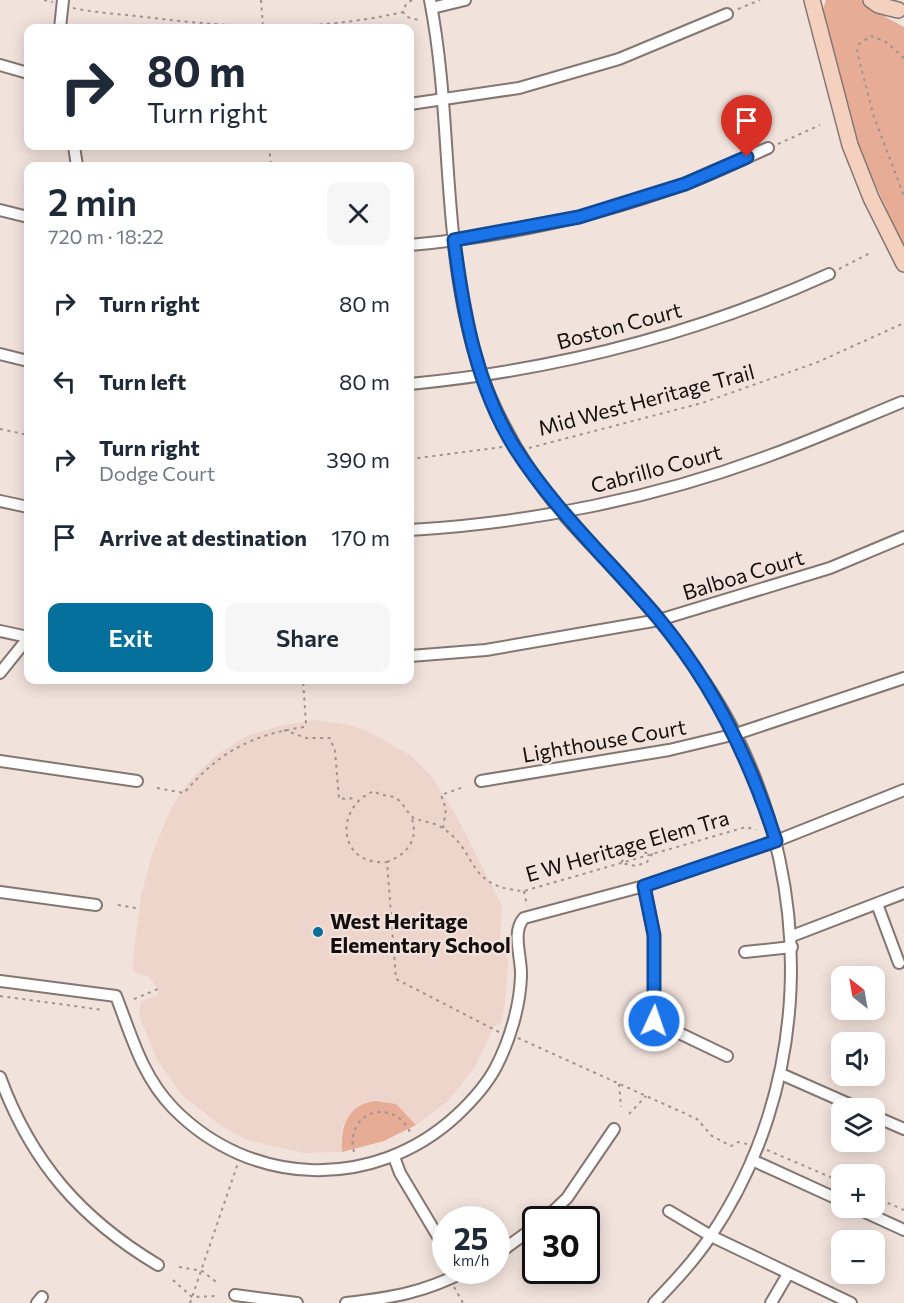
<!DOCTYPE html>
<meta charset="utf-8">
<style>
:root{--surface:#fff;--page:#f6f6f7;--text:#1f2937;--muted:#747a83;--accent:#06709c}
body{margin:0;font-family:Commissioner,sans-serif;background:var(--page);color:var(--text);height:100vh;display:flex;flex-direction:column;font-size:22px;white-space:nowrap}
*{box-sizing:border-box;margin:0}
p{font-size:20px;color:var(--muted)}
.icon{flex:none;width:33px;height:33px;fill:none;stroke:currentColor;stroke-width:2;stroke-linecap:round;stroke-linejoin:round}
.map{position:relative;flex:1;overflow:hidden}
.sheet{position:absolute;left:24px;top:162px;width:390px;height:522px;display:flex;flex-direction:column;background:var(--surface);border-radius:12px;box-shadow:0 3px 15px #0003}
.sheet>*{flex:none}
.hud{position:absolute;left:24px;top:24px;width:390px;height:126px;border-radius:12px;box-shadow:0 3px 15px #0003;background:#fff;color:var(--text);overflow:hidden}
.needle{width:39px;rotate:329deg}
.fabs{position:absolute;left:831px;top:966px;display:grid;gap:12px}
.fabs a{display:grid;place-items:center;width:54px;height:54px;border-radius:12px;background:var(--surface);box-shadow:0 3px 15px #0003;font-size:30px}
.speed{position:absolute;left:432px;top:1206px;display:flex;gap:12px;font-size:30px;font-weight:700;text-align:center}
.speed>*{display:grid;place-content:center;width:78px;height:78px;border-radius:50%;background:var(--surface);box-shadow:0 3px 15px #0003;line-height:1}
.speed small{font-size:15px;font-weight:400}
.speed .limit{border:3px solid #111;border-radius:9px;background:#fff;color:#111}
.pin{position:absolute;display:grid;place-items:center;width:51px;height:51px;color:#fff;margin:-62px -26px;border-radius:50% 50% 50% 0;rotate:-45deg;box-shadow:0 0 6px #0007}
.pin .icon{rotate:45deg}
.me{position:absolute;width:66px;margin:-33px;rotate:3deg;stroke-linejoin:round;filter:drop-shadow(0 0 4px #0008)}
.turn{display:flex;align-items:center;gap:21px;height:126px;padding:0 24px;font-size:27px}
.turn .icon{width:78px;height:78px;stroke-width:2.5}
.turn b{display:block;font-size:42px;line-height:51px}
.round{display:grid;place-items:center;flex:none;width:63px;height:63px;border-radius:12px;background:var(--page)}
.overview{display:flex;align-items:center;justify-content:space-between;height:102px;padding:0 24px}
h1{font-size:36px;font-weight:600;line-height:45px}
.cta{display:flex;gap:12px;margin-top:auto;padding:12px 24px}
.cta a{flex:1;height:69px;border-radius:12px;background:var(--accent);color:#fff;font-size:24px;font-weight:600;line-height:69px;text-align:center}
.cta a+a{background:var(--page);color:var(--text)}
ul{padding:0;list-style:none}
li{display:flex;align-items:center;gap:18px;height:78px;padding:0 24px}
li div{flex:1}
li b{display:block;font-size:22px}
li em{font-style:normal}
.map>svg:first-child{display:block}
.built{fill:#edd5cb}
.green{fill:#e6ac95}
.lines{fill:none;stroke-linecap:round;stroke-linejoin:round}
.street-casing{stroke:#847671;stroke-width:14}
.secondary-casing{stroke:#847671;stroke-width:18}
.path{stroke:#9f938f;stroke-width:2;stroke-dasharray:3 4.5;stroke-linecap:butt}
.street{stroke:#fff;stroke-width:10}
.secondary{stroke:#f4d0be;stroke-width:15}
.route-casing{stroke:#114b97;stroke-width:15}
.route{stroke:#1a73e8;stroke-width:10}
.poi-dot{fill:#06709c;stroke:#f2e2dc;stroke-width:2}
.labels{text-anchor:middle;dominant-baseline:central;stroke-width:4.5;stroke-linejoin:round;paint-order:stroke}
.street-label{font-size:21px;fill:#140f0d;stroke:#f2e2dc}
.poi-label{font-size:21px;font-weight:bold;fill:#140f0d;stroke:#f2e2dc;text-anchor:start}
</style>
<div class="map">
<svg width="904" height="1303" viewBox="0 0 904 1303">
<rect width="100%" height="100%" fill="#f2e2dc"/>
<polygon class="built" points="315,720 345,724 367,731 410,755 432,777 457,817 502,906 500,938 507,952 508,963 505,1005 500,1025 496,1025 491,1033 474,1068 448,1101 416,1125 396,1104 352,1111 344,1123 341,1134 342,1152 305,1153 250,1141 221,1126 182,1095 157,1060 139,1016 141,1001 158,995 158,989 149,977 133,972 134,950 141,895 153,852 172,806 191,779 218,754 246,736 279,726"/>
<g class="green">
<polygon points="826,0 865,0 887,18 904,27 904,248 861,153 823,9"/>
<path d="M375,1101L396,1104L416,1125L384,1141L342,1152C340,1127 347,1105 375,1101Z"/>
</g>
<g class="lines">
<g class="street-casing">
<g id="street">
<path d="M430,0C456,131 437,274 491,398C509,439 534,479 563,514C594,550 630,583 660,621C688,656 716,694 736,735C815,894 811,1088 710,1237C694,1261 674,1282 654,1303"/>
<polyline points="432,8 465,0"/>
<polyline points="60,28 63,0"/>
<polyline points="0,65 28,73"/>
<polyline points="410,104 519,88 619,59 727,14"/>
<polyline points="74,146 77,166"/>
<polyline points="0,210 28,217"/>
<path d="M410,245C502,237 598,216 685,184C713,174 740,160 768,148"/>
<polyline points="0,354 28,361"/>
<path d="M410,384C555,370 697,334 829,274"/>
<polyline points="0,501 28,507"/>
<path d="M410,530C531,523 656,498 771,455C815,439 858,420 902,402"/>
<polyline points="0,631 28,637"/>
<polyline points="410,656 486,650 659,620 830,568 904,537"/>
<polyline points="0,673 28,638"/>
<polyline points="0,761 137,781"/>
<polyline points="481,781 669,750 736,734 904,678"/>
<polyline points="644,886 654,935 654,1021 727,1056"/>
<polyline points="0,892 96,905"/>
<polyline points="877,904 899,963"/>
<polyline points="792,936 904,893"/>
<polyline points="745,952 792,947"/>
<path d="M0,981L116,996C132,1037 142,1076 173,1108C251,1188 374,1191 456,1116C471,1102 486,1086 496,1067C510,1040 520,1006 521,976C522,958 511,932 524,918L644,886L776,841L904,790"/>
<polyline points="781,1074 858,1108"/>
<path d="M0,1077C31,1162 81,1219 158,1265"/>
<polyline points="874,1116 904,1129"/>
<polyline points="394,1157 400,1173 446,1250"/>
<polyline points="752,1160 842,1201"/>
<polyline points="856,1208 904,1230"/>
<polyline points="669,1211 711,1236 851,1303"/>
<polyline points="544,1220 567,1198 614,1129"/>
<polyline points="496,1255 536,1226"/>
<polyline points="235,1295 297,1303"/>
<polyline points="37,1303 42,1297"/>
<path d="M346,1303C392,1298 426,1292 467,1270"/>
<polyline points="771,1303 788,1274"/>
</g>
</g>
<g class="secondary-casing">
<g id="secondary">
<polyline points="812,0 850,145 871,198 904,264"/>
<polyline points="871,0 878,5 898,10"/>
</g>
</g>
<g class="path">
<polyline points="44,0 53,2"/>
<polyline points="261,0 263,27"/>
<polyline points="412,0 406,4 403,12 407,17 422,21"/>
<path d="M73,8C96,13 121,14 145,17C233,28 316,32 403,12"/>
<polyline points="738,9 760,0"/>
<polyline points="904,58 886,42 871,36 859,44 857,52 874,117 904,196"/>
<polyline points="778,144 820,125"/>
<polyline points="269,146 271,166"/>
<polyline points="839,269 872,252"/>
<polyline points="0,429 28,435"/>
<polyline points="529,448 702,403 818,362 904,323"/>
<polyline points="410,459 503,447"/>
<polyline points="284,730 306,738 330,738 335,751 339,799 357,798"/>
<path d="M157,788L184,793C219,752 251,735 304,727L306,724L303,680"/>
<polyline points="443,828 446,809 441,795 461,788"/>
<polygon points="637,851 652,854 647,862 636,866 621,863 626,855"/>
<path d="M387,862C406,855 419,840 412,819"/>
<polyline points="524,891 527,906"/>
<polyline points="118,905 136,908"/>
<polyline points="0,996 103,1010"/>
<polyline points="134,999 158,989"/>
<path d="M499,1032L396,979L387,862C337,866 334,807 374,791C380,796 389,795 396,798C404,803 408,815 414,818C423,822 433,822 441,827C480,851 463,887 524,891L746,827L756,830"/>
<polyline points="518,1038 697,1119 712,1136 731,1146 738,1142 747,1144"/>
<polyline points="619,1084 621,1107"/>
<polyline points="629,1114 646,1096"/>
<polyline points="767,1150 842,1182"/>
<path d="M354,1152C344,1112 393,1096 410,1132"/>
<polyline points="874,1197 904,1210"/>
<polyline points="179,1267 202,1271 219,1284"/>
<polyline points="173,1280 192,1297 216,1296"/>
<polyline points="454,1287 463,1303"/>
<polyline points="190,1303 238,1163"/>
</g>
<use href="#street" class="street"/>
<use href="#secondary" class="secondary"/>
</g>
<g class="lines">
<g class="route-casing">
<path id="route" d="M654,1021V935L644,886L776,841C750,759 713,684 658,618C610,561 555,511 515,448C476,386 463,311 454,240L579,217L685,184L747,157"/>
</g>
<use href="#route" class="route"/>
</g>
<circle class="poi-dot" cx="318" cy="932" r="6"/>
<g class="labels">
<g class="street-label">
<text transform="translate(619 325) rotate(-15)">Boston Court</text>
<text transform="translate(646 399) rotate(-15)">Mid West Heritage Trail</text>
<text transform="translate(656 468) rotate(-15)">Cabrillo Court</text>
<text transform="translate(743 574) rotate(-17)">Balboa Court</text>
<text transform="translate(604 740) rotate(-10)">Lighthouse Court</text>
<text transform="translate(627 845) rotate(-16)">E W Heritage Elem Tra</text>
</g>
<g class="poi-label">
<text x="330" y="920">West Heritage<tspan x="330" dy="24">Elementary School</tspan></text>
</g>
</g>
</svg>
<div class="fabs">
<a><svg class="needle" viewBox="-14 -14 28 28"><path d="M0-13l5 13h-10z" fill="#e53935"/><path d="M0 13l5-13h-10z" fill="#747a83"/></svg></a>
<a><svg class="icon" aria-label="sound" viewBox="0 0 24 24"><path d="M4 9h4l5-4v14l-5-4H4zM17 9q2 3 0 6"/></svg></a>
<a><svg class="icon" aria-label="layers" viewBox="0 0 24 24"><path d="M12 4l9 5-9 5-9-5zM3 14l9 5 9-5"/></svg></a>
<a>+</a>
<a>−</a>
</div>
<div class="speed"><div>25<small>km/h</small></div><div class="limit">30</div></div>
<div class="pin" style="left:747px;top:157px;background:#d93025"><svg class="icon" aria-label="arrive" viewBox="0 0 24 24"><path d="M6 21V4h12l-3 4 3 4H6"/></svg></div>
<svg class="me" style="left:654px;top:1021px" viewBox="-20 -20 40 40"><circle r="17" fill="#1a73e8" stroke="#fff" stroke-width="3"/><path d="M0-11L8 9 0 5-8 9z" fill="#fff"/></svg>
<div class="hud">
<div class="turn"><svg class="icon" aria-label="right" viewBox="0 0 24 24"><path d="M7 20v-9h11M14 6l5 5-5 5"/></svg><div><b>80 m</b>Turn right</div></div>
</div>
<section class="sheet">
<div class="overview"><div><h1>2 min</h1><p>720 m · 18:22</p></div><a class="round"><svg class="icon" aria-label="close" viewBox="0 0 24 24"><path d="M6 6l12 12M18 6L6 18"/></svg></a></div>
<ul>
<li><svg class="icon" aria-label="right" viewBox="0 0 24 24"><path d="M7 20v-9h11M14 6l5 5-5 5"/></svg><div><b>Turn right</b></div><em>80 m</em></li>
<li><svg class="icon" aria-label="left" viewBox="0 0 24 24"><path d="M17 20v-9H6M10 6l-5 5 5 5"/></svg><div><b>Turn left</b></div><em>80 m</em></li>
<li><svg class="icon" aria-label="right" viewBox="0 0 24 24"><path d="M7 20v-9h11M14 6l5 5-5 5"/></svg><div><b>Turn right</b><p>Dodge Court</p></div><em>390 m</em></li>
<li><svg class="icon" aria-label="arrive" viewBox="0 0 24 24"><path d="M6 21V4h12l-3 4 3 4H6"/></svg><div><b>Arrive at destination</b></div><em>170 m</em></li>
</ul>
<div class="cta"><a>Exit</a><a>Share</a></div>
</section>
</div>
